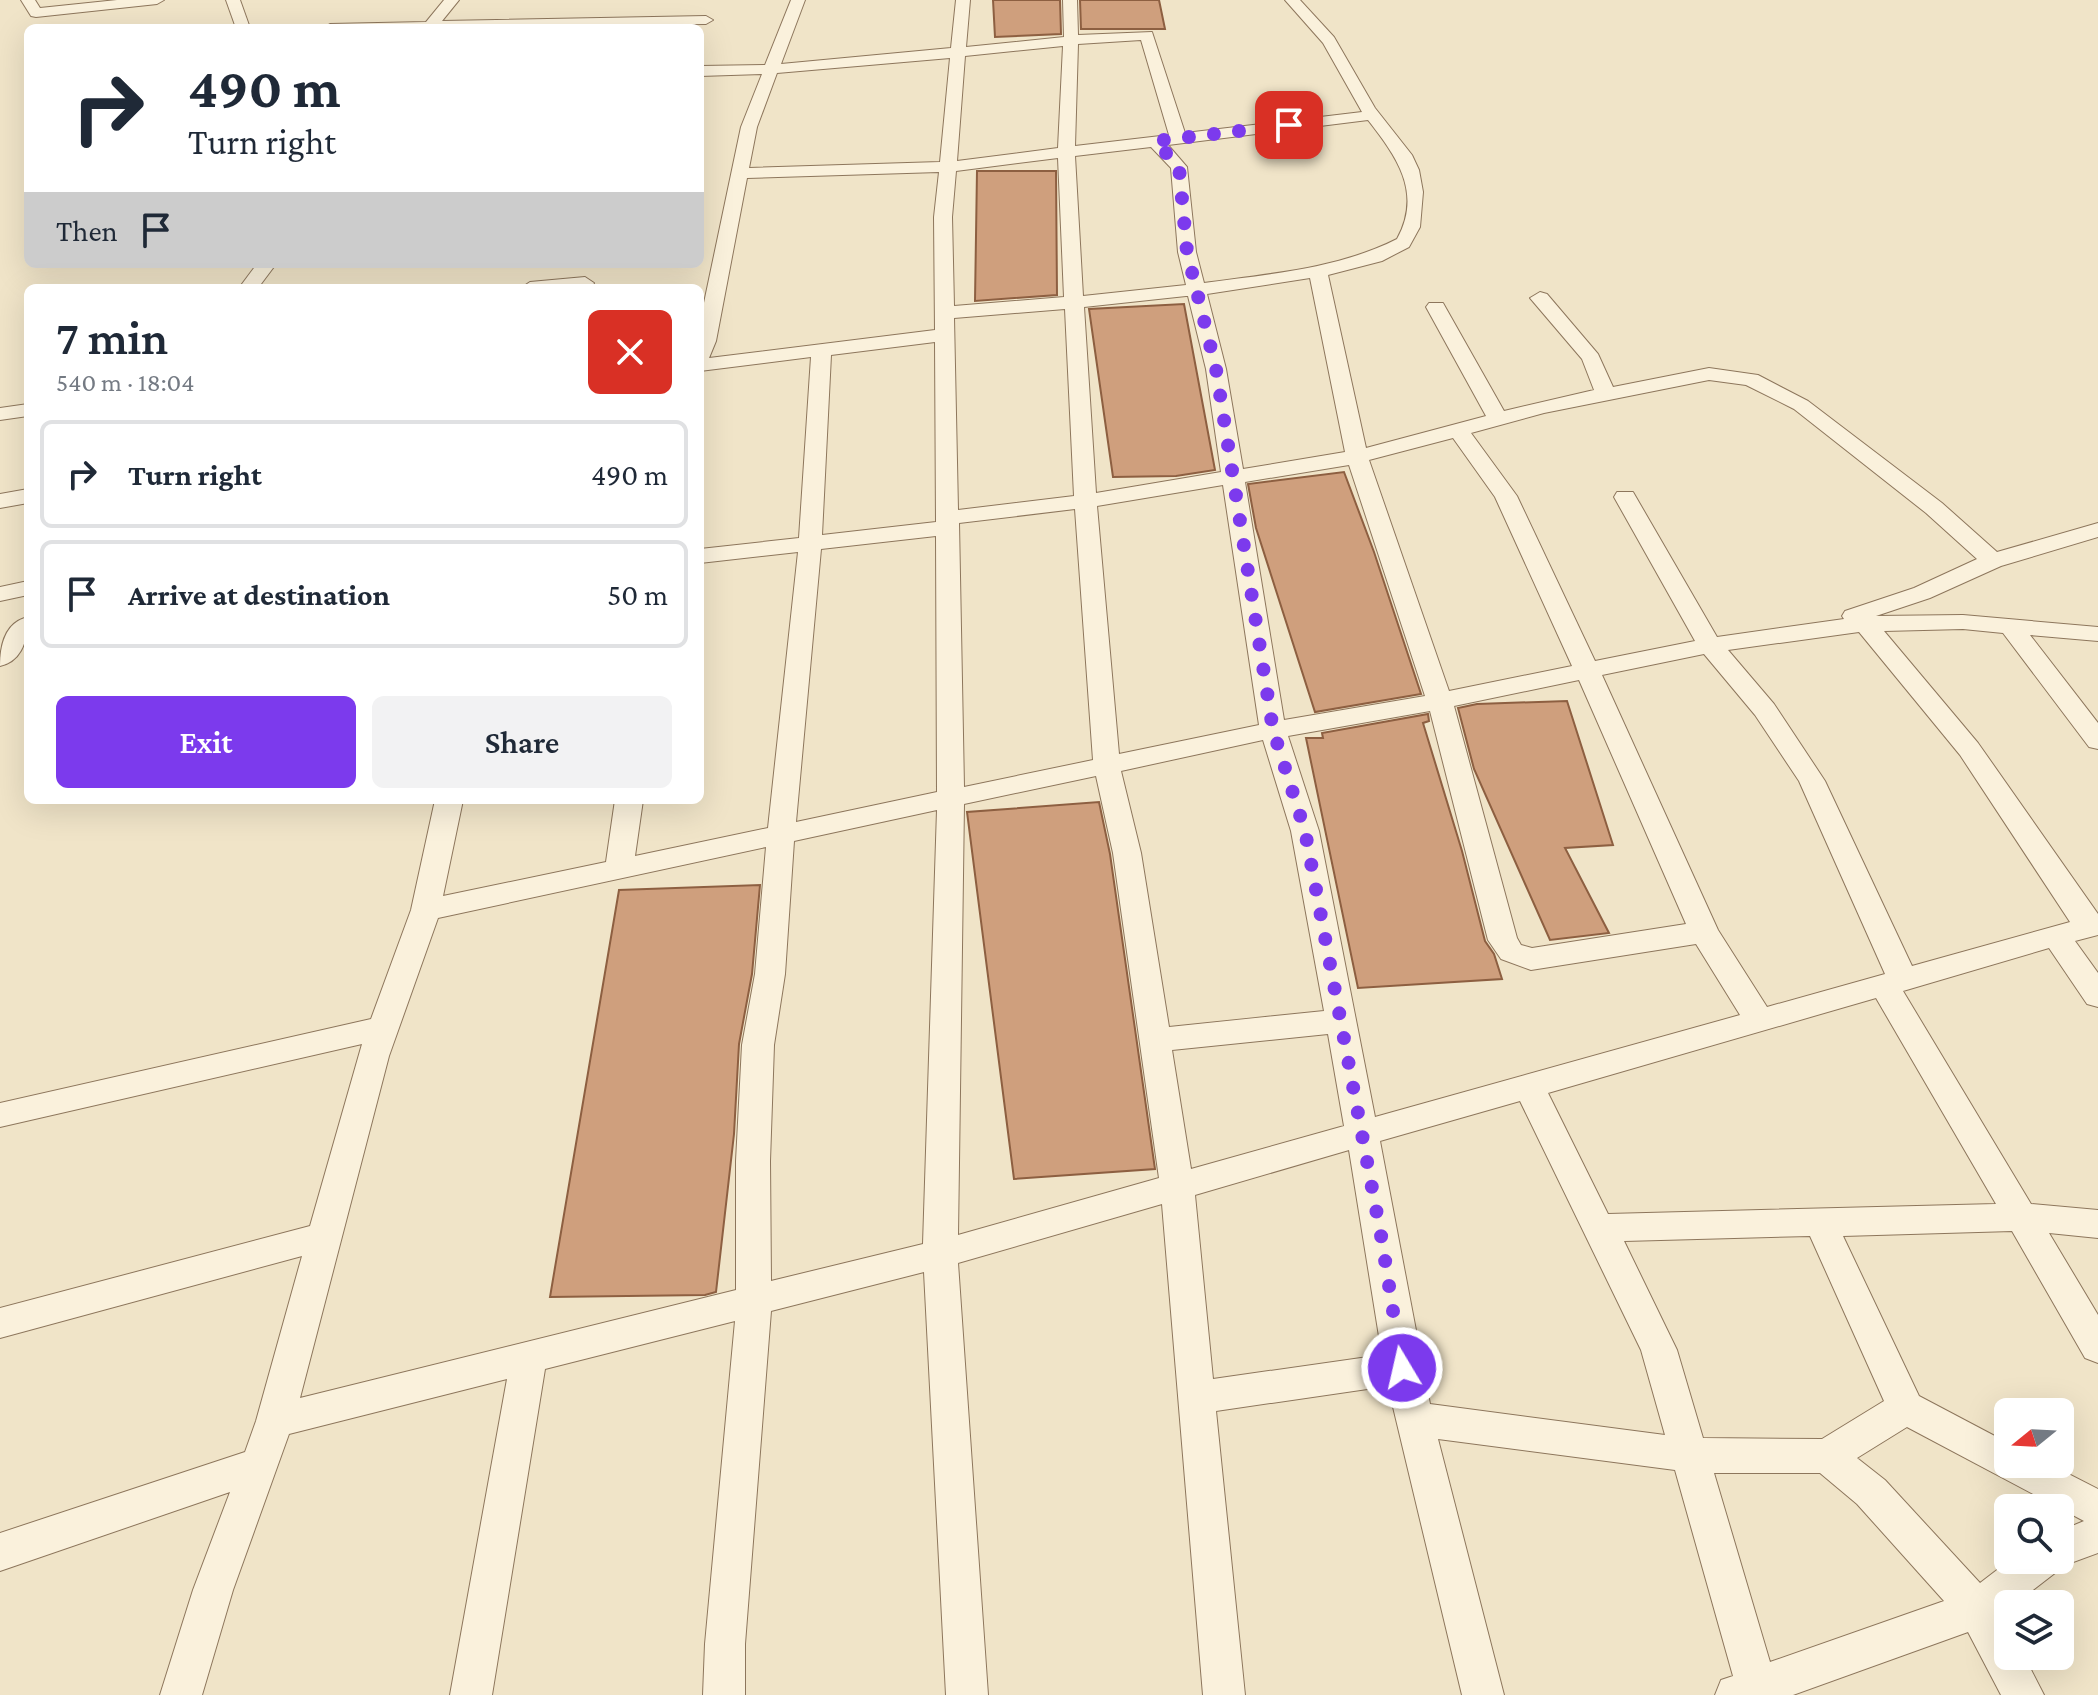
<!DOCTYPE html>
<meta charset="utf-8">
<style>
:root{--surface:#fff;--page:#f2f2f3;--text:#1f2937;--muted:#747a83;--line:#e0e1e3;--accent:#7c3aed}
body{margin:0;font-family:"Crimson Pro",serif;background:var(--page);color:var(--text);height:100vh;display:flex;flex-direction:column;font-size:30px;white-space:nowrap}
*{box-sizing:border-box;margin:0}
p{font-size:26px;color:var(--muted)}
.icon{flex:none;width:44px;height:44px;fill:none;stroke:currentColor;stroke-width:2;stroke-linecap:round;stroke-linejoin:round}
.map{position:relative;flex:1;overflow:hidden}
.panel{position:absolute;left:24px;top:284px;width:680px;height:520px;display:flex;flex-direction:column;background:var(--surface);border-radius:12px;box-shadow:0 8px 32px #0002}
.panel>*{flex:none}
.guide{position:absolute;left:24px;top:24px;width:680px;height:244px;border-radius:12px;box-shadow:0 8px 32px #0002;background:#fff;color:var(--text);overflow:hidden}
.needle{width:52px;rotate:252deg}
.buttons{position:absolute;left:1994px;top:1398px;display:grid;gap:16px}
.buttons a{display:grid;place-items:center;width:80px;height:80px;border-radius:12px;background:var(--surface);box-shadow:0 8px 32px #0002;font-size:40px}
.pin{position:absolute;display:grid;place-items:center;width:68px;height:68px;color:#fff;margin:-34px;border-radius:16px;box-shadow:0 4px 12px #0006}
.me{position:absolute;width:88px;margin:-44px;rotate:351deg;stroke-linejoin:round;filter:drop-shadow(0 0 6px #0008)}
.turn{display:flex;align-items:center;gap:28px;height:168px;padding:0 32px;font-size:36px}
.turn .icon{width:104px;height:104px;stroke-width:2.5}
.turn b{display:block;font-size:56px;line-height:68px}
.then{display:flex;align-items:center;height:76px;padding:0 32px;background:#0003;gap:16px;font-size:30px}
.round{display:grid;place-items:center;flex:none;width:84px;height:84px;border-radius:12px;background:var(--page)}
.overview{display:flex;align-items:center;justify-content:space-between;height:136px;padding:0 32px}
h1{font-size:48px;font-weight:600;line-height:60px}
.button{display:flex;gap:16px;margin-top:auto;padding:16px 32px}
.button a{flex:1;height:92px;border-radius:12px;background:var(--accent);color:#fff;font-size:32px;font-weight:600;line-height:92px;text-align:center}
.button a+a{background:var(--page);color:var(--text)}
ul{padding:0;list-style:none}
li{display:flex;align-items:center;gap:24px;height:108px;margin:0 16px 12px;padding:0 16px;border:4px solid var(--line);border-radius:12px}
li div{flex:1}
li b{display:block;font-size:30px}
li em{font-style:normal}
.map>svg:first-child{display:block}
.building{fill:#cf9f7d;stroke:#8d5f41;stroke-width:2}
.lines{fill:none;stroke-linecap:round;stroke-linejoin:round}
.street-casing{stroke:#8d765c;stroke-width:2}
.street{fill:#faf1dc;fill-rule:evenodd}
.route{stroke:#7c3aed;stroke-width:14;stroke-dasharray:0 25.2}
</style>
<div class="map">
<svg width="2098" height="1695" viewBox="0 0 2098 1695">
<rect width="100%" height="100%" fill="#f0e4c8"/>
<g class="building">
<polygon points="993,0 1060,0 1061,34 995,37"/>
<polygon points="1080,0 1159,0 1165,29 1081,29"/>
<polygon points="977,171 1056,171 1057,295 975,301"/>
<polygon points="1184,304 1215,470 1176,476 1113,477 1089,309"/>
<polygon points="1344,472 1374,552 1421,694 1315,712 1256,528 1248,484"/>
<polygon points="1567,701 1613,845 1565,848 1609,933 1550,940 1474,769 1458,708 1477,704"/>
<polygon points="1428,714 1429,721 1423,723 1462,851 1485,941 1494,954 1502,979 1358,988 1306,738 1323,738 1322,733"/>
<polygon points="1099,802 1110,854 1155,1169 1014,1179 967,812"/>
<polygon points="760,885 752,974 739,1044 734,1134 716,1292 705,1295 550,1297 619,890"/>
</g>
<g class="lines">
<g class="street-casing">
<g id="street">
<polygon points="21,0 35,0 40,8 117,0 164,0 157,4 36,17 31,16"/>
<polygon points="226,0 240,0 250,28 236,28"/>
<polygon points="444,0 459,0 442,21 706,16 713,20 706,24 323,28 330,24 426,22"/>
<path d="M791,0H805L781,64L951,48L956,0H970L966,47L1064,37L1063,0H1077L1078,35L1152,32L1185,133L1362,112L1323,43L1285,0H1300L1334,37L1375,108L1412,155L1419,170L1423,192L1420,227L1409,247L1382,261L1328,275L1366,448L1486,416L1426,307L1429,303H1443L1504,411L1594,390L1582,359L1530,298L1540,292L1547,294L1598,354L1613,387L1709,368L1758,375L1808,401L1942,503L1997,552L2098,523V537L2001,566L1930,598L1876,616L1963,615L2098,627V641L2030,635L2098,723V749L2089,747L2003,633L1963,629L1884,631L1978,743L2098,914V935L2075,941L2098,973V1007L2087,1004L2049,948L1903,991L2031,1204L2098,1210V1238L2049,1233L2098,1315V1363L2085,1358L2012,1231L1843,1236L1919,1396L2008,1443V1464H2049L2098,1489V1553L2057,1568L2055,1573L2015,1604H2008V1610L2002,1615L2008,1626V1656H2024L2044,1695H2001L1968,1632L1793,1695H1715L1721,1680L1733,1676L1675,1470L1438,1439L1504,1695H1462L1388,1386L1216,1411L1245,1695H1203L1162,1204L958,1263L988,1695H946L924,1272L771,1311L745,1644V1695H703L705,1644L735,1321L545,1369L492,1695H450L507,1379L289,1434L233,1590L202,1695H160L193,1590L230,1492L0,1571V1533L245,1452L256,1421L302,1256L0,1338V1308L310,1226L362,1044L0,1127V1103L371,1019L411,910L435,800H463L443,896L606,862L615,800H643L635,856L768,828L798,552L700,563V549L799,538L811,357L700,371V322L741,127L762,74L700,76V66L765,65ZM1141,40L1169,135L1075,146L1078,44ZM1063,46L1058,148L957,161L965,56ZM950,58L940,162L749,168L757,127L777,73ZM1368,120C1396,156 1423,192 1397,239C1338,269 1269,274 1204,283L1196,252L1187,167L1168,145ZM1151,147L1171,168L1178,252L1186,285L1083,296L1075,156ZM1058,158L1064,297L954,306L952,217L956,171ZM939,172L934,217L935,330L709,358L716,341L747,178ZM1310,278L1345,452L1243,469L1226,369L1207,294ZM1186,296H1188L1206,369L1221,472L1096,493L1084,307ZM1065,309L1074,496L958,510L954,318ZM935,342L936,522L822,535L831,355ZM1709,380L1746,385L1794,409L1926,513L1977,559L1914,588L1845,611L1842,616L1844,619L1717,637L1633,492H1617L1614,497L1695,641L1595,661L1517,496L1471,433L1544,413ZM1453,438L1495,497L1572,666L1449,691L1369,460ZM1349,465L1425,696L1284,720L1245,482ZM1223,485L1259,725L1119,754L1097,506ZM1075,509L1093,760L964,787L959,523ZM936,536L937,792L796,822L821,549ZM1859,632L1960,755L2070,922L1912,966L1825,781L1774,704L1728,650ZM1704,654L1755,715L1799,781L1885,974L1767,1007L1718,930L1602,675ZM1579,680L1686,924L1532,948L1521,945L1517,938L1454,706ZM1430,711L1488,940L1501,959L1531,970L1696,944L1740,1015L1375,1117L1319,831L1288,736ZM1263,740L1291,831L1324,1011L1169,1027L1141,853L1121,771ZM1096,776L1113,853L1159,1178L958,1235L964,804ZM937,810L923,1244L771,1281L770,1161L774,1045L785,974L794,841ZM766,847L755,974L742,1045L736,1161V1290L300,1398L389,1056L438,918ZM1876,998L1996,1204L1608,1214L1548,1093ZM1328,1034L1344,1126L1191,1169L1172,1050ZM1520,1101L1641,1350L1665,1435L1430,1404L1380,1141ZM1349,1150L1382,1355L1213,1379L1195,1195ZM1810,1236L1884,1401L1822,1439L1703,1438L1677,1350L1624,1241ZM1907,1427L2084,1521L2060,1531V1560H2010L1980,1583L1885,1480L1857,1458ZM1714,1473H1820L1857,1504L1944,1601L1770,1662Z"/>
<polygon points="257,264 276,264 258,288 239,288"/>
<polygon points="585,277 594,283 592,287 521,288 530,282"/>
<polygon points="28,404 28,416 0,420 0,408"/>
<polygon points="28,489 28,503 0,508 0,494"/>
<polygon points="28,581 28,595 0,601 0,587"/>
<path d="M28,617C28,637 23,661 0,666C0,646 5,622 28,617Z"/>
</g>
</g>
<use href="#street" class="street"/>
</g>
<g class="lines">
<polyline class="route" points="1289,125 1155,141 1179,167 1187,252 1216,369 1273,730 1305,831 1382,1241 1402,1368"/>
</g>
</svg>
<div class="buttons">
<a><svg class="needle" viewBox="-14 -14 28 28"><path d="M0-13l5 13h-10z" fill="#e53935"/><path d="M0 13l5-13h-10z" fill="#747a83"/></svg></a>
<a><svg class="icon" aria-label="search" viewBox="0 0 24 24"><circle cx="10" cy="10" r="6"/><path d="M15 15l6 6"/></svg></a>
<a><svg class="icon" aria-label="layers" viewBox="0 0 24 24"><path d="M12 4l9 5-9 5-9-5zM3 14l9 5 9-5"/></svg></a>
</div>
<div class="pin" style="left:1289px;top:125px;background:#d93025"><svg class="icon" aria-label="arrive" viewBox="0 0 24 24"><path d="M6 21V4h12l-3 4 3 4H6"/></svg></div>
<svg class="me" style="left:1402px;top:1368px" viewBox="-20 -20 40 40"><circle r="17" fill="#7c3aed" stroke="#fff" stroke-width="3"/><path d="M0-11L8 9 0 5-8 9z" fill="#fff"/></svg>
<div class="guide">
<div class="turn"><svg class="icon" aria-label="right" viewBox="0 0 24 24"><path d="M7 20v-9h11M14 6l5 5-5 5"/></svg><div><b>490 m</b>Turn right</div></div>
<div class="then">Then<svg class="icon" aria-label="arrive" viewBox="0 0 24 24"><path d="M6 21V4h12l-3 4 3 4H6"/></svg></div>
</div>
<section class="panel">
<div class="overview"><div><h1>7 min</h1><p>540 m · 18:04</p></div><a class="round" style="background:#d93025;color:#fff"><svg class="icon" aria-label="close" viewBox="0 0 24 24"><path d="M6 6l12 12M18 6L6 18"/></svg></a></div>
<ul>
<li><svg class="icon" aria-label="right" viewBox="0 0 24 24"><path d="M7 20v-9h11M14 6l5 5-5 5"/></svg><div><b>Turn right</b></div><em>490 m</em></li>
<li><svg class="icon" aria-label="arrive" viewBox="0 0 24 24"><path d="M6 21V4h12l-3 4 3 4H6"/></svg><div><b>Arrive at destination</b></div><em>50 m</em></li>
</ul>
<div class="button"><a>Exit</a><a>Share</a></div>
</section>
</div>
